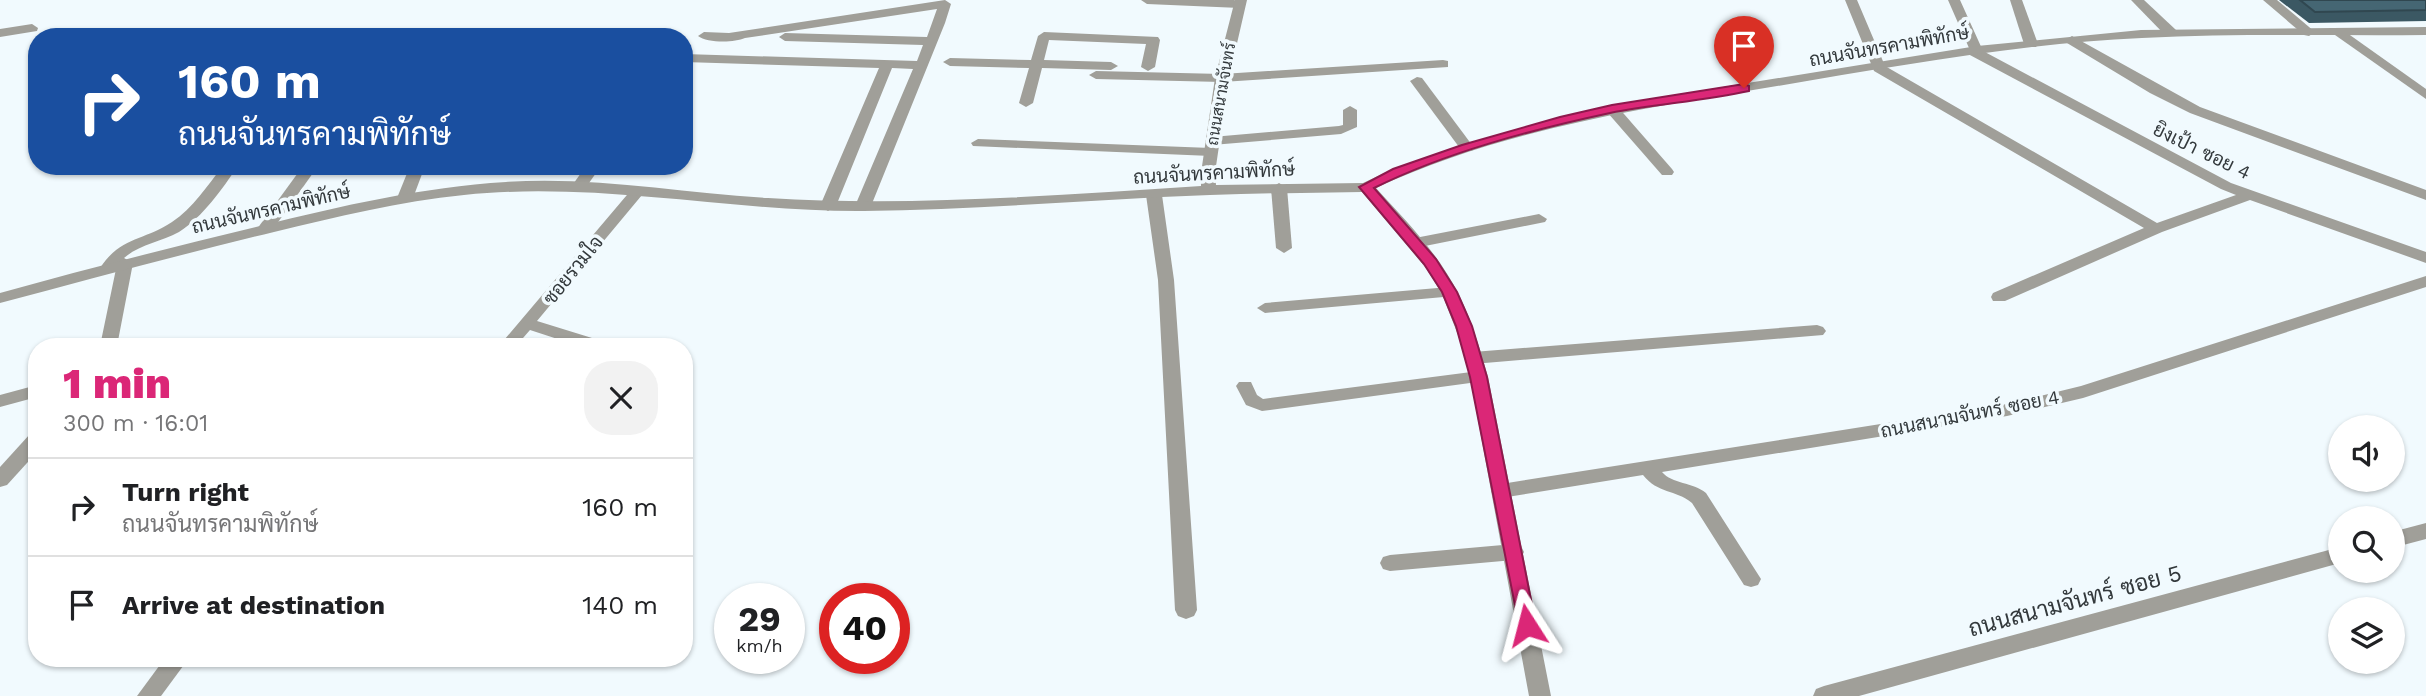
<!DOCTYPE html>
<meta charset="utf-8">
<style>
:root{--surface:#fff;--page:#f2f2f2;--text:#202124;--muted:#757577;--line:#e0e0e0;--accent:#db2777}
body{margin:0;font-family:"Work Sans",Sarabun,sans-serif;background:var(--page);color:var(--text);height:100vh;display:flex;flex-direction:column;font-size:26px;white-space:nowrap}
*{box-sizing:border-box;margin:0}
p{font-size:23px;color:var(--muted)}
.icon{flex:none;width:38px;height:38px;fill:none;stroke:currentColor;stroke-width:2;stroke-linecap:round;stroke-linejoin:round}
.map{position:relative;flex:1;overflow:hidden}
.side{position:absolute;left:28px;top:338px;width:665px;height:329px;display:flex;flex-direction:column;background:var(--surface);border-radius:28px;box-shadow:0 2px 5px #0004}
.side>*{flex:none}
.hud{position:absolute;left:28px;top:28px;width:665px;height:147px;border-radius:28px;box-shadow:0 2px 5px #0004;background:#1a4fa0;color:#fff;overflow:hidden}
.controls{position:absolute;left:2328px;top:415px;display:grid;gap:14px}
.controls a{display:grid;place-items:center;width:77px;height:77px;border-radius:50%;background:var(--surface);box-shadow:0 2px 5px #0004;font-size:35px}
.speed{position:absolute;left:714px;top:583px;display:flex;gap:14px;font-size:35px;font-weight:700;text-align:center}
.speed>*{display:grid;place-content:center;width:91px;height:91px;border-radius:50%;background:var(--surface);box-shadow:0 2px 5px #0004;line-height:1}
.speed small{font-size:18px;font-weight:400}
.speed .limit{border:10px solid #d22;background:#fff;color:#111}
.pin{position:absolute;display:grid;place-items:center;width:60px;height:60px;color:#fff;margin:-72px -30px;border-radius:50% 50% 50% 0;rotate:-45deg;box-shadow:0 0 7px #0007}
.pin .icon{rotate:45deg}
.me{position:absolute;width:77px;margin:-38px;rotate:351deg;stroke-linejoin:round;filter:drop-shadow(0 0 5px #0008)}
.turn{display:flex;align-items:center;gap:24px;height:147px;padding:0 35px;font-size:32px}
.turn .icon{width:91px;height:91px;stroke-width:2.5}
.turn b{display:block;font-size:49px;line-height:60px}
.round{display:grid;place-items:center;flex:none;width:74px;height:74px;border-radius:28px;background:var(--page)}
.headline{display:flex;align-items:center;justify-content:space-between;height:119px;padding:0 35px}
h1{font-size:42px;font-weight:800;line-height:52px;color:var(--accent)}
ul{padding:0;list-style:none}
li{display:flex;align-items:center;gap:21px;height:98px;padding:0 35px;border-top:2px solid var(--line)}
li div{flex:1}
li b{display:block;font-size:26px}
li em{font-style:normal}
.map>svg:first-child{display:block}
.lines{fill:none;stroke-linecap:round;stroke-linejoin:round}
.minor{fill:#a09f99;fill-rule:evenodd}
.tertiary{fill:#a09f99;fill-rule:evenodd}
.wall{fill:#3b5863}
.building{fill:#456673;stroke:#304750;stroke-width:2}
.route{fill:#db2777;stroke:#8e194d;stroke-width:2}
.labels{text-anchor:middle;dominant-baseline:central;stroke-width:7;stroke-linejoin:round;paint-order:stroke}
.far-street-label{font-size:16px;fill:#33393c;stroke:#f1fafe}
.street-label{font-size:19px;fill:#33393c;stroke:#f1fafe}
.near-street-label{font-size:23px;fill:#33393c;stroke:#f1fafe}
</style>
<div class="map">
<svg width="2426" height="696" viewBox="0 0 2426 696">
<rect width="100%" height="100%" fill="#f1fafe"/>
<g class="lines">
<g class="minor">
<path d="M945,0L951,4L945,23L871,206L863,211L855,206L913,69L892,68L836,206L828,211L820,206L879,68L684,62V54L917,61L923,45L785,41L779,37L785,33L927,37L937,9L745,38C734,43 707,43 698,36L704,32L729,33Z"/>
<polygon points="1141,0 1234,0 1246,4 1240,8 1147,4"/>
<polygon points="1845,0 1857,0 1885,66 2157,223 2236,195 2221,189 1968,54 1966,51 1969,48 1948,0 1960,0 1983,51 2231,183 2426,252 2426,263 2250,200 2162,232 2005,301 1993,301 1991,297 1993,293 2144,228 1874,71"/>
<polygon points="2010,0 2022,0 2038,44 2036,47 2026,47 2024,44"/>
<polygon points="2131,0 2144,0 2176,30 2176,36 2166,36"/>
<polygon points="2263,0 2277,0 2315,32 2309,36 2304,35"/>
<polygon points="32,24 38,28 37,31 0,37 0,29"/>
<polygon points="2340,28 2426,89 2426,99 2335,35 2334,32"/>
<polygon points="1044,32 1158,37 1160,40 1155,67 1148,71 1141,67 1146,44 1049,40 1044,60 1111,62 1118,66 1111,70 1042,68 1033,103 1026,107 1019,103 1029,68 950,66 943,62 950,58 1031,60 1038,36"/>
<polygon points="2072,36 2200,107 2426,190 2426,200 2190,113 2150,93 2067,43 2065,40"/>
<polygon points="1443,60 1448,61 1448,67 1222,82 1096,79 1089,75 1096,71 1222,74"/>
<polygon points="1417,77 1422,78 1472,145 1474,148 1472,151 1462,151 1410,81"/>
<polygon points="1612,105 1617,106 1672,169 1674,172 1672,175 1662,175 1607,112 1605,109"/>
<polygon points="1350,106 1357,110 1357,127 1341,134 1212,145 1205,141 1212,137 1339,126 1343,125 1343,110"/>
<polygon points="978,139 1211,148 1218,152 1211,156 973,146 971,143"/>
<path d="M223,166H238C222,189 203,217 179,232C161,242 140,244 124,258L133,263L117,346H100L116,269L108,273L102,272L100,268C121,236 144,241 172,222C193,208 207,186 223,166Z"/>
<polygon points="303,166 318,166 271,232 259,232 257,229"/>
<polygon points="410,166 425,166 413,198 405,203 397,198"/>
<polygon points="586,166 601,166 584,190 574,190 571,187"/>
<polygon points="1279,183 1287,188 1292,248 1284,253 1276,248 1271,188"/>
<polygon points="637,187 645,192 642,195 537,321 592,338 595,346 579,346 530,330 516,346 499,346 632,189"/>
<polygon points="1154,190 1162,195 1174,280 1197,610 1194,616 1186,619 1178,616 1175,610 1158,280 1146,195"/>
<polygon points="1539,214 1547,219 1545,222 1415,248 1407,243 1415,238"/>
<path d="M2426,276V287L2083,398L2007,416L1662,472C1672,484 1693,482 1706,493L1761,579L1758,585L1751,587L1744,585L1692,503C1675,489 1658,494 1643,475L1501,498L1494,496L1491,491L1494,486L1501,484L2007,404L2081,386Z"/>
<polygon points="1449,287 1457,292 1455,296 1265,313 1257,308 1265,303"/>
<polygon points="1817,325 1823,327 1826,331 1823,335 1473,364 1464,358 1473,352"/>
<polygon points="1479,371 1488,377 1485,381 1262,411 1246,405 1236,386 1239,382 1251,382 1257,395 1263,399"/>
<polygon points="37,385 37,397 0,407 0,395"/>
<polygon points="37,432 37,452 7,485 0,487 0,467 30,434"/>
<polygon points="2426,523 2426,539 2392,548 2392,532"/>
<polygon points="1514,544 1521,546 1524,552 1521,558 1514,560 1390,571 1383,569 1380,563 1383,557 1390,555"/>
<polygon points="2340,547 2340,563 1859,696 1813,696 1816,689 1824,686"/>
<polygon points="165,658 189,658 161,696 137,696"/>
</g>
<path class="tertiary" d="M1235,0H1247L1229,78L1215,173L1216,185L1363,183L1393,169L1462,145L1612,105L1977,46L2141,30L2426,27V35C2331,36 2236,33 2142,38C2011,44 1882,69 1753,90C1626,111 1494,133 1376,188C1406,221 1439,254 1459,295C1472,321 1480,349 1488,377L1551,696H1529L1470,377L1458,335L1442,294L1426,268L1362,192C1311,193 1260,193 1210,195C1095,199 980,210 864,211C731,212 598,181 464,195C400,201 337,217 274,232C182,254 91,279 0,303V293C86,269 173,247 260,226C341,206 423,187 506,182C594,176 681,193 768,198C912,207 1058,195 1201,186V173L1215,78Z"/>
</g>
<polygon class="wall" points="2279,0 2426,0 2426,21 2309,23"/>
<polygon class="building" points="2300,0 2426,0 2426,10 2315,12"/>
<path class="route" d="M1744,84L1749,86V91C1703,101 1656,104 1610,113C1531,130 1447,152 1374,188L1436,259L1457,292L1472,326L1487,377L1536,625L1533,631L1527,633L1520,631L1470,377L1456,326L1442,292L1424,264L1359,187L1393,169L1462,145L1560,117L1612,105Z"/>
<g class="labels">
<g class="far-street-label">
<text transform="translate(1221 94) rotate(-80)">ถนนสนามจันทร์</text>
</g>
<g class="street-label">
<text transform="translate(1889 46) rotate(-10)">ถนนจันทรคามพิทักษ์</text>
<text transform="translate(2202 151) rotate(26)">ยิงเป้า ซอย 4</text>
<text transform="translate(1214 173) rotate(-3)">ถนนจันทรคามพิทักษ์</text>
<text transform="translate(271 209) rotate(-13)">ถนนจันทรคามพิทักษ์</text>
<text transform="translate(573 270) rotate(-51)">ซอยรวมใจ</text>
<text transform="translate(1970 414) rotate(-11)">ถนนสนามจันทร์ ซอย 4</text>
</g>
<g class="near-street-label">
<text transform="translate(2075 601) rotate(-15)">ถนนสนามจันทร์ ซอย 5</text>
</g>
</g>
</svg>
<div class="controls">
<a><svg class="icon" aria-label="sound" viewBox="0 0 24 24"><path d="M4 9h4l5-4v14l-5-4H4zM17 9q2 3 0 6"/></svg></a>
<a><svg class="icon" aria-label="search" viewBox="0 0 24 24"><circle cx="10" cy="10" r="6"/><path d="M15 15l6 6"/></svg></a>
<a><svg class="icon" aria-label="layers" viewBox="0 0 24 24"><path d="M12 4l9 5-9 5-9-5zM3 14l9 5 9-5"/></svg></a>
</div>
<div class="speed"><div>29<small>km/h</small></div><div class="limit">40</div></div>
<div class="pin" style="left:1744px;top:88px;background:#d93025"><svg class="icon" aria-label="arrive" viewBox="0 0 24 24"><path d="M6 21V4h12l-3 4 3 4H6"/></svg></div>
<svg class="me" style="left:1527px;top:625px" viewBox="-20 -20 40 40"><path d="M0-17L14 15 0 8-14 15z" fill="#db2777" stroke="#fff" stroke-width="4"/></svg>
<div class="hud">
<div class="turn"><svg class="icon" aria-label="right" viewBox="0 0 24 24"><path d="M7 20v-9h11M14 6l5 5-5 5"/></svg><div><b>160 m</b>ถนนจันทรคามพิทักษ์</div></div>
</div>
<section class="side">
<div class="headline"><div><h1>1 min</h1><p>300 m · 16:01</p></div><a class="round"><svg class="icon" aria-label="close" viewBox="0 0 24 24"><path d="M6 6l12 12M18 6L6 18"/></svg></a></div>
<ul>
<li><svg class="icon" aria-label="right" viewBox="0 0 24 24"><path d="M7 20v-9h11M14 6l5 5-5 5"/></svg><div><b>Turn right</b><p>ถนนจันทรคามพิทักษ์</p></div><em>160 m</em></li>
<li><svg class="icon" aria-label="arrive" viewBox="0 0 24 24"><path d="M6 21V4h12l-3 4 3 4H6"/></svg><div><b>Arrive at destination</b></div><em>140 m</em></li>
</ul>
</section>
</div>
